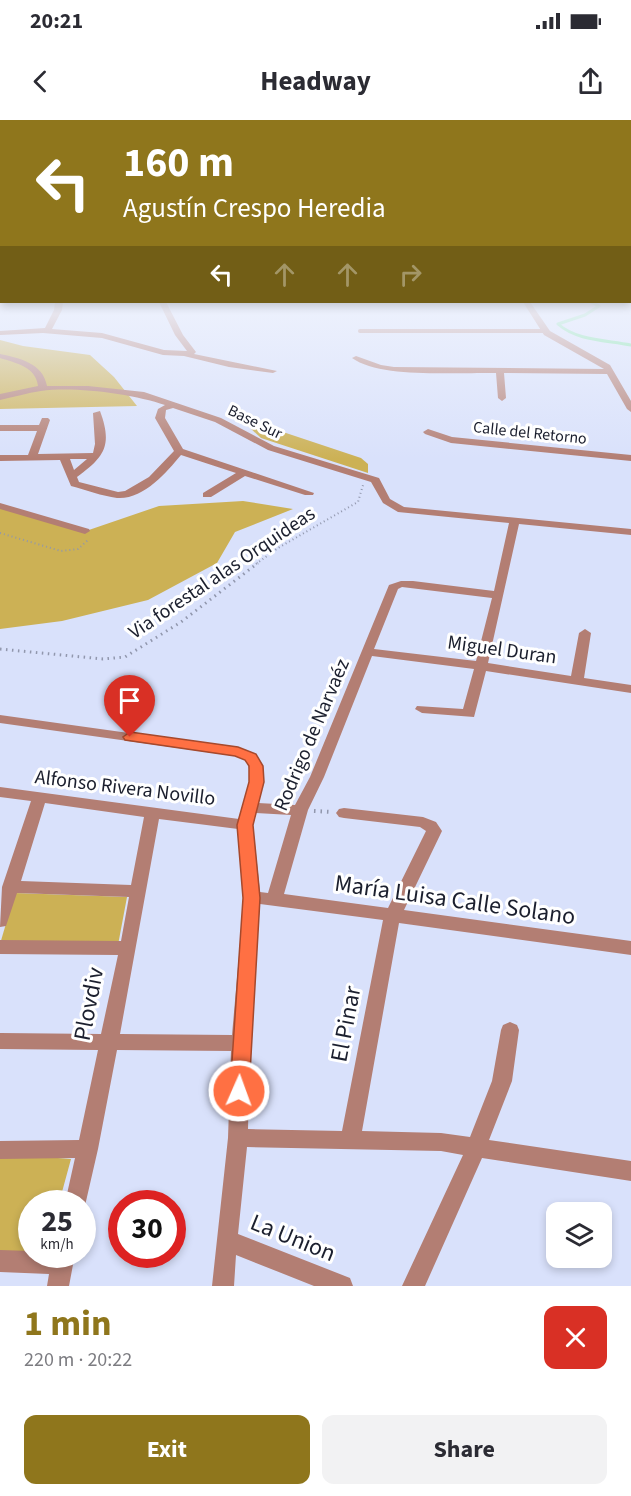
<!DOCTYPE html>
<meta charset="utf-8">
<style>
:root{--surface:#fff;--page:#f2f2f3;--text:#2b2b33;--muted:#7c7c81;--accent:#8f761c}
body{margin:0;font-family:"Source Sans 3",sans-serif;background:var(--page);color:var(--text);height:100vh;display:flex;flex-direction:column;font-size:22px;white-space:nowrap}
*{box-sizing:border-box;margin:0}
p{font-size:20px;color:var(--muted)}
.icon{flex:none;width:33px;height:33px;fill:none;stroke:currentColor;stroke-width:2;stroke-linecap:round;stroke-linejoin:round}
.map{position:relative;height:1166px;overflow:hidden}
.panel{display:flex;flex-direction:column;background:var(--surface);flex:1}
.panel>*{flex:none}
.banner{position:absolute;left:0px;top:0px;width:632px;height:183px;box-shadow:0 3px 9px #0003;background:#8f761c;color:#fff;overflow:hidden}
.buttons{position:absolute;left:546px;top:1082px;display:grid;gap:12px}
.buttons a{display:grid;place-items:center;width:66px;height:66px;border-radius:12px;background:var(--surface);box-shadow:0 3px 9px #0003;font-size:30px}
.speed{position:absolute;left:18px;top:1070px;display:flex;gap:12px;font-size:30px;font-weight:700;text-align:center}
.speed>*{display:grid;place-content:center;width:78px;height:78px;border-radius:50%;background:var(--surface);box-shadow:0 3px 9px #0003;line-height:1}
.speed small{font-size:15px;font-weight:400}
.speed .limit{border:9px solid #d22;background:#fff;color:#111}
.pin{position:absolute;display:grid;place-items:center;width:51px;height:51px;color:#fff;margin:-62px -26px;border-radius:50% 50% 50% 0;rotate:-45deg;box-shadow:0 0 6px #0007}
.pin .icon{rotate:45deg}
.me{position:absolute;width:66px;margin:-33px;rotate:2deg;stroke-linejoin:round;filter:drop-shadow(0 0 4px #0008)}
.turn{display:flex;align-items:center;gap:21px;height:126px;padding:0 24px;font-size:27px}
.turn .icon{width:78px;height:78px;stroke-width:2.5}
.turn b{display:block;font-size:42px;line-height:51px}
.lanes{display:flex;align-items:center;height:57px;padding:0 24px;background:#0003;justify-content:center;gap:30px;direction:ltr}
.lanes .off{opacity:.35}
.round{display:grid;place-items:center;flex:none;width:63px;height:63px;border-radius:12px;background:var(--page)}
.overview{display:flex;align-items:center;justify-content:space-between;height:102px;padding:0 24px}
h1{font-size:36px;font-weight:700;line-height:45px;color:var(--accent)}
.button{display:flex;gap:12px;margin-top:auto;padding:12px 24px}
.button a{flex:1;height:69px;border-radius:12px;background:var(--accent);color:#fff;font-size:24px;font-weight:700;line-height:69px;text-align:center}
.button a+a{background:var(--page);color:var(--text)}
.status{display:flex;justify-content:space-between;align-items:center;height:42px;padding:0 30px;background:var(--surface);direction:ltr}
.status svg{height:16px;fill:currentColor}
header{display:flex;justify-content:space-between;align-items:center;height:78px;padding:0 24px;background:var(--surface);font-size:27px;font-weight:700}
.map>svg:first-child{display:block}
.green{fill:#ccb155}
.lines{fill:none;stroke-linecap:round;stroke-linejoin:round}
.stream{stroke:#6fe396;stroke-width:3}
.path-far2{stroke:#9197ad;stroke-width:2;stroke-dasharray:1 3;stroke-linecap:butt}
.path-far1{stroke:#9197ad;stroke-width:3;stroke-dasharray:1.5 4.5;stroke-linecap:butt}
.path{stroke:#9197ad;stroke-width:4;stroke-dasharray:1.5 5;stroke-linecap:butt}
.service{stroke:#b37e73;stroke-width:4}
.minor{fill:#b37e73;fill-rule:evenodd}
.route{fill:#ff7043;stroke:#a6492c;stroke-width:1.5}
.labels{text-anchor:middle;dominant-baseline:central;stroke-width:6;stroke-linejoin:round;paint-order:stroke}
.far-street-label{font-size:16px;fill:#1b1f2e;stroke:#fff}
.street-label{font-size:20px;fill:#1b1f2e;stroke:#fff}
.near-street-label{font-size:24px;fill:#1b1f2e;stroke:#fff}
</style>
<div class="status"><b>20:21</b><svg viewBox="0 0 49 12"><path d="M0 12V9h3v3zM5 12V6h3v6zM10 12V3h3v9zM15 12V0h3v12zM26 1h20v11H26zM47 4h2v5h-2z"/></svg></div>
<header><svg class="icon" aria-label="back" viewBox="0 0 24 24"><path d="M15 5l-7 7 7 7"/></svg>Headway<svg class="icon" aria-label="share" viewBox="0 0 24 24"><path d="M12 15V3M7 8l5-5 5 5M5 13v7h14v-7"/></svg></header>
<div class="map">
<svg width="631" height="1166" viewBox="0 0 631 1166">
<rect width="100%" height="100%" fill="#d9e1fb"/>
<g class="green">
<polygon points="0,220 23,226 90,235 114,257 137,286 0,289"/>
<polygon points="262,305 361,338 368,344 368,353 261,318 248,306"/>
<polygon points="243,381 293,389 235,412 217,443 148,480 62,501 0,509 0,388 83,412 159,386"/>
<polygon points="15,773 127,777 118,825 0,824"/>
<polygon points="0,1036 32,1036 71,1039 59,1083 32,1083 31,1132 0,1134"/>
</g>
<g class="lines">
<path class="stream" d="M591,182L599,186L585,195L558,204C577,221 607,220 631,225"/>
<g class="path-far2">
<polyline points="0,413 61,431 78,429 88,420"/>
<polyline points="256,444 278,428 358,382 363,365"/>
</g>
<polyline class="path-far1" points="0,529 103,539 125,537 181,502 258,443"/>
<polyline class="path" points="314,691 332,692"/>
<polyline class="service" points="360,211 545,211"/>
<g class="minor">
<polygon points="55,182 63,182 62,190 52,209 102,213 164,230 187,231 175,215 159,182 166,182 183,215 196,232 194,234 277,251 273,253 229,247 184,236 163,235 102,218 43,213 0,215 0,211 45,208 54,190"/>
<path d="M523,182H530L550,211L610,245L631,281V292L627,289L607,254L504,253L506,278L502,281L498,278L496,253C459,252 381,259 352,238L356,236L381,245L394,247L604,249L544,215Z"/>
<path d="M0,234C19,238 43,243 47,266H88L144,272L221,298L274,326L379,358L390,379L404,387L631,409V415L519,404L488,543L571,556L579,513L585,509L591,513L584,558L631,565V573L486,551L474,597L422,593L415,589L417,586L463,589L474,549L372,536L324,657L308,690L284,774L388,788L426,711L420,707L344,698L339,697L336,693L339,689L344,688L423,697L436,702L442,711L404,790L631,821V835L399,803L362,1011L441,1013L470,1017L492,961L501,910L503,905L510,902L517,905L519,910L512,961L489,1020L631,1041V1061L482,1038L425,1166H402L463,1035L441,1031L247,1027L238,1114L350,1158L353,1166H314L236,1135L234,1166H212L228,1018L231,931L117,930L98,1029L84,1090L82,1083H65L75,1038L0,1039V1021L79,1020L98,930L0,929V913L101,914L118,835L0,834V820L121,821L129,777L17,773L6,806L0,807L2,767L31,681L0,677V667L239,699C244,681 255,657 246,640L235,636L0,603V595L243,629C271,639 264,659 258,683L295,685L310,657L389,465L401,461H413L494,471L509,403L398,392L383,383L371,362L268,330L215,302L173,288L166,290L165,298L183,329L314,373L313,375H305L245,356L211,377H203V373L236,353L181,335C166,353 143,380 117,378C102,376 86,370 71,366L60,340L0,341V335H28L37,311H0V305H39L42,298H48L50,300L38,334L93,333L95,324L93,293L100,291C113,326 104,337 77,357L79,362L118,372L125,371L149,357L174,331L155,298L158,289L165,285C133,274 74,266 41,271C27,273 14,277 0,280V274L38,266C36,247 16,243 0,238ZM70,339H87L74,350ZM402,467L492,478L476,541L374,529L398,469ZM45,683L144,697L131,765L21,761ZM256,693L291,695L268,773L260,772L253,705ZM159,699L238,709L244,778L232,915L120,914ZM260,784L383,800L342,1011L248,1009L250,923Z"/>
<polygon points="428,309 452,317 631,335 631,341 451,323 425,314 423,312"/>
<polygon points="0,383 89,409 90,411 85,414 0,389"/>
<polygon points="0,1130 32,1131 32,1134 75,1134 69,1166 47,1166 49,1154 0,1152"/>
</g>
</g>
<linearGradient id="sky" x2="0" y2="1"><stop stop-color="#77c7c7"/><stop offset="0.52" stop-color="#eef2fd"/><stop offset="1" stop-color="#eef2fd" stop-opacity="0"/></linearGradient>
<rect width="631" height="339" fill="url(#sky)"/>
<polygon class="route" points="130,612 238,627 256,634 263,646 264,662 253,705 260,778 249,971 246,977 239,979 232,977 230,971 243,778 237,705 249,662 249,646 245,640 235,636 125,620 123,617"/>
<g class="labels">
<g class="far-street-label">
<text transform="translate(255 302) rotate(26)">Base Sur</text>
<text transform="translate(530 313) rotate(6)">Calle del Retorno</text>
</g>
<g class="street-label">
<text transform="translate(222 453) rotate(-34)">Via forestal alas Orquideas</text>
<text transform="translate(502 530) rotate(8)">Miguel Duran</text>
<text transform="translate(312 615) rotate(-67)">Rodrigo de Narvaéz</text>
<text transform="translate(125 668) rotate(7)">Alfonso Rivera Novillo</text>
</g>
<g class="near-street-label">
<text transform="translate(455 780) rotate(8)">María Luisa Calle Solano</text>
<text transform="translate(89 884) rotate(-79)">Plovdiv</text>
<text transform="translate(346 904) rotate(-79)">El Pinar</text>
<text transform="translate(293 1118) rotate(22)">La Union</text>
</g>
</g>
</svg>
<div class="buttons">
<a><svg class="icon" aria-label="layers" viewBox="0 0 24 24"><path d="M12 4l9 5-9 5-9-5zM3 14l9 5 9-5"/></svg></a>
</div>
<div class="speed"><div>25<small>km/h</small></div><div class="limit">30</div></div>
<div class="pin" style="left:130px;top:617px;background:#d93025"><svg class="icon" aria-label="arrive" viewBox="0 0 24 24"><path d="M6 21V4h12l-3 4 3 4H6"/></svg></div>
<svg class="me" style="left:239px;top:971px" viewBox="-20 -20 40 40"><circle r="17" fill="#ff7043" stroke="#fff" stroke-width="3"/><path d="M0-11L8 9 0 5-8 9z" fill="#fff"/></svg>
<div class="banner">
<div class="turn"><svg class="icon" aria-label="left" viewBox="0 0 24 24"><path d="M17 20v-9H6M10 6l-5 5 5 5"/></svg><div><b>160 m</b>Agustín Crespo Heredia</div></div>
<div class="lanes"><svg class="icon" aria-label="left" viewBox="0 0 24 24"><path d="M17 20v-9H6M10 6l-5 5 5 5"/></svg><svg class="icon off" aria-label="ahead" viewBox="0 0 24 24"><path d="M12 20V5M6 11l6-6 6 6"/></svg><svg class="icon off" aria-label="ahead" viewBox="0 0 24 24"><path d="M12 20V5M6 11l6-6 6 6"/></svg><svg class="icon off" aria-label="right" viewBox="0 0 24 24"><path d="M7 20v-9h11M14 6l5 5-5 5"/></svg></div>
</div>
</div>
<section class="panel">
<div class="overview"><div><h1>1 min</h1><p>220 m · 20:22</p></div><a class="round" style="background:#d93025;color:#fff"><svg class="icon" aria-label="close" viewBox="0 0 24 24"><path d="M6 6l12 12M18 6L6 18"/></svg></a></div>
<div class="button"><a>Exit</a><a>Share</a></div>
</section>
